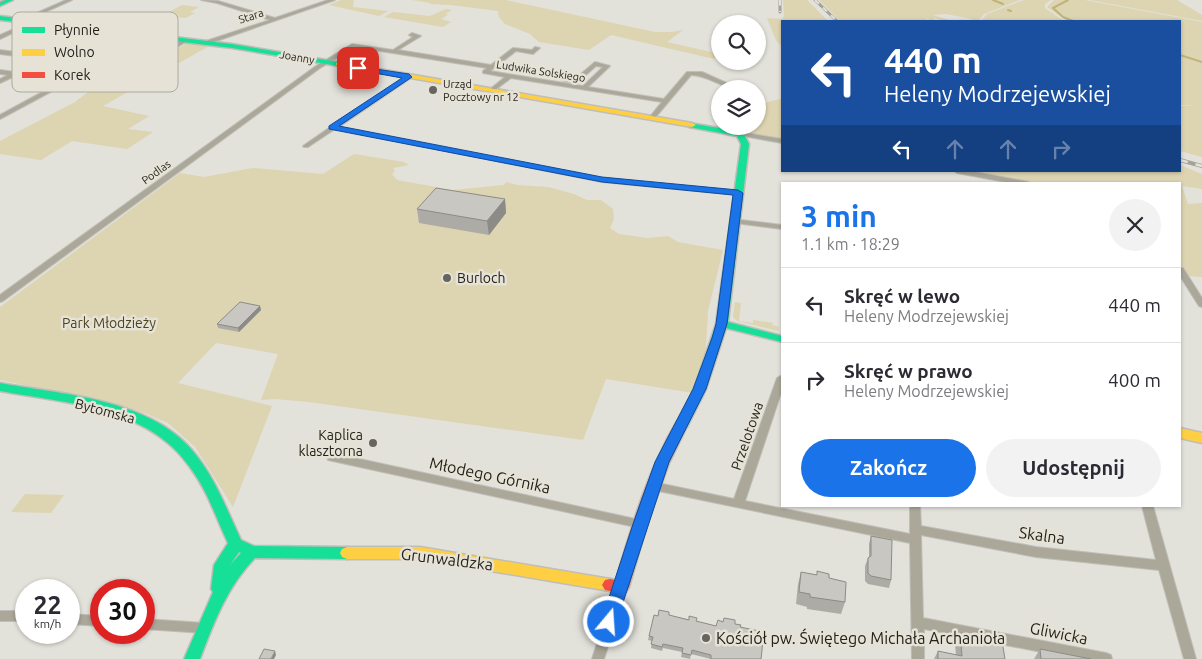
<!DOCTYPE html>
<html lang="pl">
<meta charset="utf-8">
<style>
:root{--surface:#fff;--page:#f2f2f3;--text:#2b2b33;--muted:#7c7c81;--line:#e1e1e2;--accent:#1a73e8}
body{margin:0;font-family:Ubuntu,sans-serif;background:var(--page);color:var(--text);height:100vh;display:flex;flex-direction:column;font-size:19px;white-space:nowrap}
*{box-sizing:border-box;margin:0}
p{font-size:16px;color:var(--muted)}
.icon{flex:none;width:28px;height:28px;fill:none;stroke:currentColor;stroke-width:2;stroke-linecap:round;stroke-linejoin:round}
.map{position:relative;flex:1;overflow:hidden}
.drawer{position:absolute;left:781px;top:182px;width:400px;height:325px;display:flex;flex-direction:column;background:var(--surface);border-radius:0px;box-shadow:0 1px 4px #0004}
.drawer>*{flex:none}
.top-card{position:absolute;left:781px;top:20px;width:400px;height:152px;border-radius:0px;box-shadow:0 1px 4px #0004;background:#1a4fa0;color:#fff;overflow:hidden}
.fabs{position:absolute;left:711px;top:15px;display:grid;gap:10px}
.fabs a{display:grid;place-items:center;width:55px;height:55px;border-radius:50%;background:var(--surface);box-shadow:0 1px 4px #0004;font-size:25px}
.speed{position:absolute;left:15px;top:579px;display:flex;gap:10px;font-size:25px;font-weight:700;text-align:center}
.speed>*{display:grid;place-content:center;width:65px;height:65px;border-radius:50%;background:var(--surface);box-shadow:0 1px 4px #0004;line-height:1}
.speed small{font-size:12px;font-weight:400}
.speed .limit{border:8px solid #d22;background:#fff;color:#111}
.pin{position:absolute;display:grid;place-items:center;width:42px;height:42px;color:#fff;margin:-21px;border-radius:10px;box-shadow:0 2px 8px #0006}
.me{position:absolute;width:55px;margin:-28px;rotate:18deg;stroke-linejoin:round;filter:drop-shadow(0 0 4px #0008)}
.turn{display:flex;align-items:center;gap:18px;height:105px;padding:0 20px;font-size:22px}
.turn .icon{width:65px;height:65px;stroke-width:2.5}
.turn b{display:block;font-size:35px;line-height:42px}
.lanes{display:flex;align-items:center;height:48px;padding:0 20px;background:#0003;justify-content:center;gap:25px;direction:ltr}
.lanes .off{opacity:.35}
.round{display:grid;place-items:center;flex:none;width:52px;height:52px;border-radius:26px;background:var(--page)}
.head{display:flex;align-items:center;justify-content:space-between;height:85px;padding:0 20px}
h1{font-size:30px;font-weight:700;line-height:38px;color:var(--accent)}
.action{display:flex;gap:10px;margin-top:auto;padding:10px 20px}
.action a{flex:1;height:58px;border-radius:30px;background:var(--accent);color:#fff;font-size:20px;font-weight:700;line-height:58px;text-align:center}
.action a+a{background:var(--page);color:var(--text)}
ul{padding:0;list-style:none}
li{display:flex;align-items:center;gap:15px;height:75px;padding:0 20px;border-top:1px solid var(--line)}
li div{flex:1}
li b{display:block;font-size:19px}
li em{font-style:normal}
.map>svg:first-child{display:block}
.green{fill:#ddd4b1}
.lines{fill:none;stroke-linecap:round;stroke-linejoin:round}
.stream{stroke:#c1b377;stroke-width:2}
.street-casing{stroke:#bfbeb9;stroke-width:2}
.fast-casing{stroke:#bfbeb9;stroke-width:3}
.slow-casing{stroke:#bfbeb9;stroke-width:3}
.jam-casing{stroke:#bfbeb9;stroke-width:3}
.street{fill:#aba89a;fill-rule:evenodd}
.fast{fill:#16e098;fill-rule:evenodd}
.slow{fill:#ffcf43;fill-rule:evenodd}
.jam{fill:#f24e42;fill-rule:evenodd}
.tram{stroke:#a4a299;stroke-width:1}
.rail-far1-casing{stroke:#a4a299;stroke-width:3}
.rail-casing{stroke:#a4a299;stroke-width:4}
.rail-far1{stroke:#e6e3d6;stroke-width:2;stroke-dasharray:5.5;stroke-linecap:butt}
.rail{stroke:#e6e3d6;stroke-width:2.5;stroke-dasharray:8;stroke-linecap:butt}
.wall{fill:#acaba6}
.shaded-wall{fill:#8c8b87}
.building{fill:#c8c7c1;stroke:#8c8b87}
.route{fill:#1a73e8;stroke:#114b97}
.poi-dot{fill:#666560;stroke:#e6e3d6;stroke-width:2}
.labels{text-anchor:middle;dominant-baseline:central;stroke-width:5;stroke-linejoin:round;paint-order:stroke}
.far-street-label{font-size:11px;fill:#23221e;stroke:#e6e3d6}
.far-poi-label{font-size:11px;fill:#23221e;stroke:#e6e3d6;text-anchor:start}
.poi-label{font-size:14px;fill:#23221e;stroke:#e6e3d6;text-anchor:start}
.park-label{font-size:14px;fill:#4c4320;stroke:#e6e3d6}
.street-label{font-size:14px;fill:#23221e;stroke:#e6e3d6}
.near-street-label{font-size:16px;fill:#23221e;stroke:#e6e3d6}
.near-poi-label{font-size:16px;fill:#23221e;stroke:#e6e3d6;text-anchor:start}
.key{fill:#e6e3d6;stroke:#aca99f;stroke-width:1}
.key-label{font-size:14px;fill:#23221e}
</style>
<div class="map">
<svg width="1202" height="659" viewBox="0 0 1202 659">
<rect width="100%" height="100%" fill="#e2e1da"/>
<g class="green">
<polygon points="341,0 354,0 353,7 388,11 379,16 329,5"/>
<polygon points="412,0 506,0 655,32 672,32 683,30 667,42 716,53 718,56 714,59 611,35 589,50 539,42 530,34 505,24 499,17 498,11 451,5 429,4 431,3"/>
<polygon points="783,0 807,0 828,21 782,21 782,47 776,40 767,18 782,19 784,16"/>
<polygon points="819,0 1020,0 984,14 978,21 970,21 972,19 946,14 933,15 952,21 943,21 934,18 934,21 930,21 926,17 927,21 840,21"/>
<polygon points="1024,0 1051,0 1045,4 1045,8 1064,21 981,21 987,14"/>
<polygon points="1054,0 1085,0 1202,22 1202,61 1180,54 1180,21 1067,21 1047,7"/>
<polygon points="1090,0 1177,0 1202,15 1202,21"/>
<polygon points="182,5 199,7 190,12 195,13 186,18 161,16"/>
<polygon points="446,9 452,10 445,14 448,15 441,19 451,22 443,27 384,17 393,12 430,16"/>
<polygon points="187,43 209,46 103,106 149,116 128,129 153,132 127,149 72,141 41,160 0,154 0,141 75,102 92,89 77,83 78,81 100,71 134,68 155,62"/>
<polygon points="1180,56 1202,63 1202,157 1180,151 1180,106 1196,106 1180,105"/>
<polygon points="782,99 782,139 750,134 752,126 758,126 759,105 775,100"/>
<polygon points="354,154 404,162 409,165 393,168 395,171 392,174 397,180 452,190 504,185 506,182 517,185 548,187 574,194 587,200 601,200 613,209 614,219 610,228 619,234 647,238 668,236 678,242 723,250 708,311 705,361 693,393 606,379 583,440 309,402 275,399 261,400 278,354 216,343 178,383 272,406 233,507 195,447 168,423 142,412 114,404 0,380 0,307 180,173 204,177 253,168 323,174"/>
<polygon points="1180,165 1202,174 1202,189 1182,186 1188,204 1202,203 1202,277 1187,276 1180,264 1180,184 1027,184 1026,181 971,171 1180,171"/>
<polygon points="735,302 741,303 739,321 753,323 753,320 773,323 772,325 779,327 778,331 737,321 733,317"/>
<polygon points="25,494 64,495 51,513 11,512"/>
</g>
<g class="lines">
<g class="stream">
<polyline points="993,0 1003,4"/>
<polyline points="1068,0 1053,8 1063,17 1073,21"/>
<polyline points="1008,10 1011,11"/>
<polyline points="1180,55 1202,62"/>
</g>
<g class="street-casing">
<g id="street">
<polygon points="66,0 72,0 25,21 21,20"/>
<polygon points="201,0 218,1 275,18 328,0 335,0 205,45 203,44 203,42 270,20 217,3"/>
<polygon points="32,21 36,22 0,39 0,35"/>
<path d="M412,33L421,36L398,50L491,65L513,48L532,50L535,47L540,48L533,54L516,51L490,71L583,86L603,67L596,66L578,82H565L562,80L565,78L575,79L595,62L610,66L588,87L664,99L687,72H702L740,89C722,89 708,75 691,75L654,119L652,120L649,118L662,102L511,78L491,93L488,91L489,90L505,77L483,73V71L487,68L355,47L320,68L3,301L0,302V295L316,66L352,44L393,50L413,37L409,35Z"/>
<polygon points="184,39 189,40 148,64 121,70 107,68 69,82 0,119 0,115 61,82 15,76 0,83 0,79 8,75 0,74 0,70 67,79 100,67 0,54 0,50 121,66 144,62"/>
<polygon points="409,75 412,77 411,78 339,127 602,178 738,191 742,193 738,195 602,182 335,129 308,147 304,147 303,146 329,128 330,126 333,125"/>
<polygon points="740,132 782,139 782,143 738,135 737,134"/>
<polygon points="954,171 970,171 1029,182 1032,184 1016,184 957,173"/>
<polygon points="732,219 782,225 782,229 735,223 731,221"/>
<polygon points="1180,268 1183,268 1202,298 1202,307 1199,306 1180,276"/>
<polygon points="782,375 782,390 745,501 910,534 910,506 920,506 921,526 1036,547 1156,560 1142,506 1153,506 1196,659 1184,659 1159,570 1036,557 921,535 923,618 1106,653 1111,655 1112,659 1077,659 924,629 924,659 912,659 910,543 649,489 648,486 649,483 653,482 734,499 777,378"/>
<polygon points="332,453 640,520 644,521 646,524 644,527 640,528 328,460 327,457 328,454"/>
<polygon points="621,582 625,583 627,587 604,659 592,659 615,587 617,583"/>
<rect x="0" y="611" width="26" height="10"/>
<polygon points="69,614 101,616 101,626 69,624"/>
<polygon points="144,619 204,623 208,624 210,628 208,632 204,633 144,629"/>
</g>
</g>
<g class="fast-casing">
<g id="fast">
<polygon points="5,0 13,0 0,6 0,2"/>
<polygon points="0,16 232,44 338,62 341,64 338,66 232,48 0,20"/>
<polygon points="689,123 743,132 749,144 728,322 782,336 782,342 726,328 706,389 687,427 677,427 676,424 694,389 716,324 741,144 737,136 689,127"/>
<path d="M0,383C61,394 149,399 192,450C215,477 226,508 241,540L254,546L347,547L352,549L354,553L352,557L347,559L255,558C227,587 214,622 200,659H184L213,592L211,589L214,565L228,543C215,516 208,491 189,466C148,407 65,403 0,391ZM239,552L241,553L230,565Z"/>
</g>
</g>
<g class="slow-casing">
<g id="slow">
<polygon points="338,62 692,123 696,125 692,127 336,65 336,63"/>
<polygon points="1180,428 1202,433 1202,443 1180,438"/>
<polygon points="347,547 420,547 610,579 615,580 618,585 615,590 610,591 420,559 347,559 342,557 340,553 342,549"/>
</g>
</g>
<g class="jam-casing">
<path id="jam" d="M682,420L687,421L688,424L669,463L647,524L629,587L626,592L621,593L605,590L602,585L605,580L610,579L616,580C632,525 648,470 677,421Z"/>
</g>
<use href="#street" class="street"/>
<use href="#fast" class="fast"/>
<use href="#slow" class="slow"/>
<use href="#jam" class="jam"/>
<polyline class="tram" points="0,3 6,0"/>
<g class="rail-far1-casing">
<g id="rail-far1">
<polyline points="780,0 780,12"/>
<polyline points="815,0 837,21"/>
</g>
</g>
<g class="rail-casing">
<polyline id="rail" points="1180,160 1202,166"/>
</g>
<use href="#rail-far1" class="rail-far1"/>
<use href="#rail" class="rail"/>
</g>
<g class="wall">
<polygon points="505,199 506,213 489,235 419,223 417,209"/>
<polygon points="260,306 261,310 239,332 218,328 217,324"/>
<polygon points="871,536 891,580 889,588 868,584 865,581 865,566 868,558 869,557 869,544"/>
<polygon points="817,571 829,578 845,602 841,614 807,609 807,607 796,604 798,584 801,572 817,575"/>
<polygon points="669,612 669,615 716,626 723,622 735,620 711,659 691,654 690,659 681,657 682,652 663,648 662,651 651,648 652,641 648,640 649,636 658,616"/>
<polygon points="960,633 1005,659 934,659 938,651 956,655 955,645"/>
<polygon points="1040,649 1091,659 1034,659"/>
</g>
<g class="shaded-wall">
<polygon points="505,199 506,213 489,235 487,221"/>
<polygon points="260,306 261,310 239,332 238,328"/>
<polygon points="275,651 276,655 274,659 271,659"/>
</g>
<g class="building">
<polygon points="436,188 505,199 487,221 417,209"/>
<polygon points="240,302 260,306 238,328 217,324"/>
<polygon points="871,536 892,540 891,580 871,576 868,573 868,558 871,556"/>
<polygon points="817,571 829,574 829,578 846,582 845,602 810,597 810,594 799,592 801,572 817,575"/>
<polygon points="659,610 669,612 669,615 689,620 689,616 697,618 696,621 716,626 718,620 723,622 724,618 735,620 735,624 741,625 740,627 764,632 761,659 711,659 711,655 692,650 691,655 682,653 683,648 663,644 662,647 651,644 653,637 649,636 654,615 658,616"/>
<polygon points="960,633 1002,641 1005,659 938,659 938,651 962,656"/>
<polygon points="264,649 275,651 271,659 259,659"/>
<polygon points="1040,649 1091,659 1041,659"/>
</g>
<polygon class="route" points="355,66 409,74 412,77 339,126 602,177 738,190 743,193 727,324 706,389 669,462 615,627 609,629 604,627 601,622 633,524 655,462 693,389 712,338 716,324 733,195 602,182 329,129 329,126 402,78 358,70 355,70"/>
<g class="poi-dot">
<circle cx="433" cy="90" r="5"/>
<circle cx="447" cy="278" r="5"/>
<circle cx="373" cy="443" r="5"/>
<circle cx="706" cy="638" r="5"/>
</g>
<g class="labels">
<g class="far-street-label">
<text transform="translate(251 16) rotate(-18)">Stara</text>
<text transform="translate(297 57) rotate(10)">Joanny</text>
<text transform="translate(541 71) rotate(9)">Ludwika Solskiego</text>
<text transform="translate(156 172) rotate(-36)">Podlas</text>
</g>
<g class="far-poi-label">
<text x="443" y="84">Urząd<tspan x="443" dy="13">Pocztowy nr 12</tspan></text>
</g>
<g class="poi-label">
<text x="457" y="278">Burloch</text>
<text x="363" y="435" text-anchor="end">Kaplica<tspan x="363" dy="16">klasztorna</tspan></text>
</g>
<g class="park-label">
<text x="109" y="323">Park Młodzieży</text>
</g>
<g class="street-label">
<text transform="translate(105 411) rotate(15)">Bytomska</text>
<text transform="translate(747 436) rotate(-71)">Przelotowa</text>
</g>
<g class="near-street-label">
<text transform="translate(490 475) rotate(12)">Młodego Górnika</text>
<text transform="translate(1042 535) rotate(8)">Skalna</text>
<text transform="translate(447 559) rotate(7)">Grunwaldzka</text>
<text transform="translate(1059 633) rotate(11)">Gliwicka</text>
</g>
<g class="near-poi-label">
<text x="716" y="638">Kościół pw. Świętego Michała Archanioła</text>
</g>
</g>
<rect x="12" y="12" width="166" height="80" rx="8" class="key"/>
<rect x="22" y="27" width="23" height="6" fill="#16e098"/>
<rect x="22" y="49" width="23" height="7" fill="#ffcf43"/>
<rect x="22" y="72" width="23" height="6" fill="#f24e42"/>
<g class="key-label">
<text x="54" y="35">Płynnie</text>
<text x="54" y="57">Wolno</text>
<text x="54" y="80">Korek</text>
</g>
</svg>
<div class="fabs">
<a><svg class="icon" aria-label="search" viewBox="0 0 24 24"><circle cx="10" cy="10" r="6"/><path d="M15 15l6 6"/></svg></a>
<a><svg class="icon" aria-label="layers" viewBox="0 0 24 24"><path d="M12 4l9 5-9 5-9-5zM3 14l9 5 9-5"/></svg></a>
</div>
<div class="speed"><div>22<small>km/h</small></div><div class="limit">30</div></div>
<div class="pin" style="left:358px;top:68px;background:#d93025"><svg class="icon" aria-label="arrive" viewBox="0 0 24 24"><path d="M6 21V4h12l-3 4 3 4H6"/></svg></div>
<svg class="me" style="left:609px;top:622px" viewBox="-20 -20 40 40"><circle r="17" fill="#1a73e8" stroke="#fff" stroke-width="3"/><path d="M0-11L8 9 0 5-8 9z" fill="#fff"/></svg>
<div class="top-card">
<div class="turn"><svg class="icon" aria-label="left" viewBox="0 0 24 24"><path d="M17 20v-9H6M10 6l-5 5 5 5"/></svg><div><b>440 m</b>Heleny Modrzejewskiej</div></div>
<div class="lanes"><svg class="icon" aria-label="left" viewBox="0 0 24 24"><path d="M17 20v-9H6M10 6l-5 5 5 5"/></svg><svg class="icon off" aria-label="ahead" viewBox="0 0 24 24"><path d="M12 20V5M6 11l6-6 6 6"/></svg><svg class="icon off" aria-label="ahead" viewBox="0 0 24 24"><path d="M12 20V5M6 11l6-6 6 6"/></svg><svg class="icon off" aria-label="right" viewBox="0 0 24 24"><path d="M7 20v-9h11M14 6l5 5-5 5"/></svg></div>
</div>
<section class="drawer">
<div class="head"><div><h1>3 min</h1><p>1.1 km · 18:29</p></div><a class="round"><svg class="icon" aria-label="close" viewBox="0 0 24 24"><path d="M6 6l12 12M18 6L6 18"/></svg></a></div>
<ul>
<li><svg class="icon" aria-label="left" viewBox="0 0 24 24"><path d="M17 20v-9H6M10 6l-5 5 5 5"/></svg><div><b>Skręć w lewo</b><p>Heleny Modrzejewskiej</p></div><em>440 m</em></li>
<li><svg class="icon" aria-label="right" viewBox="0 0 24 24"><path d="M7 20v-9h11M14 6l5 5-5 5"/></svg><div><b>Skręć w prawo</b><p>Heleny Modrzejewskiej</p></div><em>400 m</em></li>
</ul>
<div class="action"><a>Zakończ</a><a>Udostępnij</a></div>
</section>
</div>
